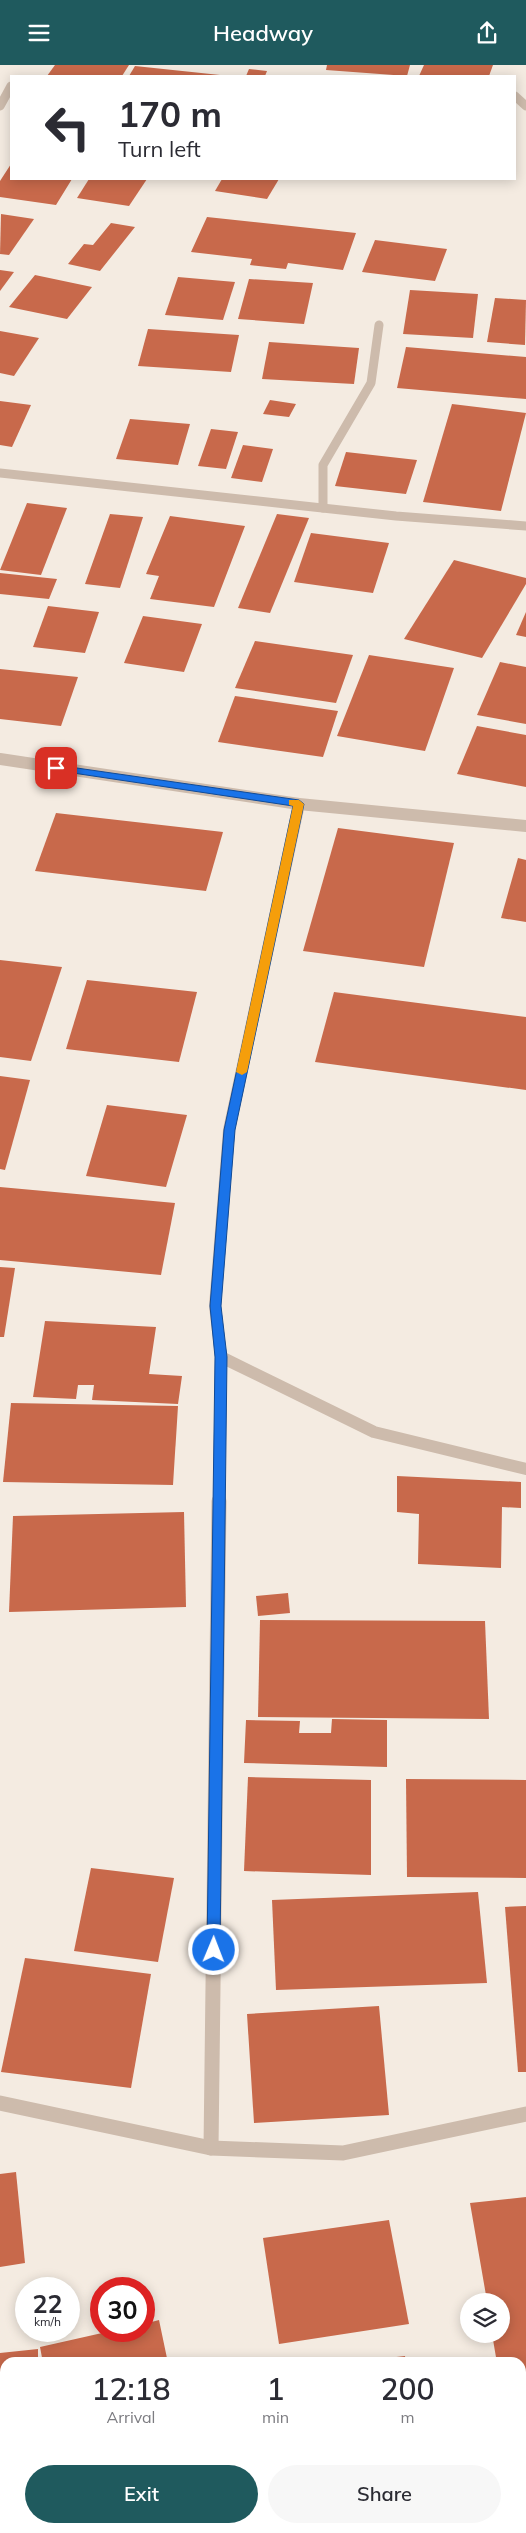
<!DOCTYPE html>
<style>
:root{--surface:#fff;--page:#f7f7f7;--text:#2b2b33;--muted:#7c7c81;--accent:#1f5a5e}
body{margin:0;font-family:Mulish,sans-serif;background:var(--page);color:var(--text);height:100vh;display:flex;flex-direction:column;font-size:19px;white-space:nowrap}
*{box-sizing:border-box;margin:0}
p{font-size:16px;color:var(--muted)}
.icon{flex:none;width:28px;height:28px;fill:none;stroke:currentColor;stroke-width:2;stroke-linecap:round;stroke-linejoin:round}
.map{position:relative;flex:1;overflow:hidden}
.panel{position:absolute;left:0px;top:2292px;width:526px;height:176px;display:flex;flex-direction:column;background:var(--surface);border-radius:15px 15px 0 0;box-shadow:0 2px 12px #0003}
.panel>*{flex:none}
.top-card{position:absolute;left:10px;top:10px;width:506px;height:105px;border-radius:0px;box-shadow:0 2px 12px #0003;background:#fff;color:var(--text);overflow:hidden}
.controls{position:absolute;left:460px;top:2228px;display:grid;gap:10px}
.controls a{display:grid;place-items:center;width:50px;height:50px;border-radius:50%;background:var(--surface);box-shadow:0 2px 12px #0003;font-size:25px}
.speed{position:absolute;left:15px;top:2212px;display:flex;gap:10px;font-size:25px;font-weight:700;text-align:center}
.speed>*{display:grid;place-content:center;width:65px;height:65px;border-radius:50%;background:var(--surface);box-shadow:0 2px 12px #0003;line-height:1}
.speed small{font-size:12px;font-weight:400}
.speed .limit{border:8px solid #d22;background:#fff;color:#111}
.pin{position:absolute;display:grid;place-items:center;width:42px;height:42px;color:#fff;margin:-21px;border-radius:10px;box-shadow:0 2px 8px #0006}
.me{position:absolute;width:55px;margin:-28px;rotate:1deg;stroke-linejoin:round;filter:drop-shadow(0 0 4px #0008)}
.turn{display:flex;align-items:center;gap:18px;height:105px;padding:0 25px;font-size:22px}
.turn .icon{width:65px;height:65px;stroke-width:2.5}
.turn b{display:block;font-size:35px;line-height:42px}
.eta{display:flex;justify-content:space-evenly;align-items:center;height:85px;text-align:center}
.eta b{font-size:30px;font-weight:600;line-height:35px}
.action{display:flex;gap:10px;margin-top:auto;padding:10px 25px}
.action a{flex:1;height:58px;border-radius:30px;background:var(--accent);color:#fff;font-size:20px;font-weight:600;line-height:58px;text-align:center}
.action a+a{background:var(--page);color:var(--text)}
header{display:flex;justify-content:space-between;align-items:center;height:65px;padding:0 25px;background:var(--accent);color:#fff;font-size:22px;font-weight:600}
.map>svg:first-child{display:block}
.building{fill:#c8694b}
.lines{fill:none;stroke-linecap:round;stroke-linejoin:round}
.street-far2{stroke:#cdbbac;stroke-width:9}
.street-far1{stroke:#cdbbac;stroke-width:12}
.street{stroke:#cdbbac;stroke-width:15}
.route{fill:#1a73e8;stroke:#114b97}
.slow{fill:#f59e0b}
</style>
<header><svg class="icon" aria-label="menu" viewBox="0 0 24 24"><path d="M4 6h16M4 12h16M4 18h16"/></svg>Headway<svg class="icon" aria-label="share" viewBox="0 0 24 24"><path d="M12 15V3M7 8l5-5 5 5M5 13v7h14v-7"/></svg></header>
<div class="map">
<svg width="526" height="2468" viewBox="0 0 526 2468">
<rect width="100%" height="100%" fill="#f4ebe1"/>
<g class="building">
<polygon points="55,0 129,0 122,11 47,11"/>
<polygon points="327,0 410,0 407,11 326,5"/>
<polygon points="424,0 493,0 489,11 419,11"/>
<polygon points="135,1 220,10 220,11 129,11"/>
<polygon points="249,4 267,6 265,11 246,11"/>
<polygon points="11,99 11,114 72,114 56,140 0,132 0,116"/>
<polygon points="89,114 147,114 129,141 77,133"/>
<polygon points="222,114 279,114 267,134 215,126"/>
<polygon points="1,149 34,154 9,190 0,189"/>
<polygon points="207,152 356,168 343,205 288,198 286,204 250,200 252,194 191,187"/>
<polygon points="111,158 135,162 100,206 68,199 84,179 93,180"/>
<polygon points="375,175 447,184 435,216 362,207"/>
<polygon points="0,205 14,207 0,226"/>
<polygon points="35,210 92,222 67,254 9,242"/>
<polygon points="178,212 235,217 223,255 165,250"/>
<polygon points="249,214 313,218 304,259 238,254"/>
<polygon points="410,225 478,229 473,273 403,269"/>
<polygon points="495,233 526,235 525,280 487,277"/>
<polygon points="148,264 239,270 231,307 138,301"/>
<polygon points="0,266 39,273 14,311 0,308"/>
<polygon points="269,277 359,283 354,319 262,314"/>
<polygon points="406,282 526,292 526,334 397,323"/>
<polygon points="270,335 296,339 289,352 263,349"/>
<polygon points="0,336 31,340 12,382 0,380"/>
<polygon points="452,339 526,348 501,446 423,437"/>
<polygon points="130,354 190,359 178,400 116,394"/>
<polygon points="211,364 238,367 226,404 198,401"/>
<polygon points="243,380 273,384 262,417 231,413"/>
<polygon points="346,387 417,395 406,429 335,421"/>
<polygon points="27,438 67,443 41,510 0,505"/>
<polygon points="110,449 143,452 120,523 85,519"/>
<polygon points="277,449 309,453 270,548 238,543"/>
<polygon points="170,451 245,461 214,542 150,534 159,511 146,509"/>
<polygon points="311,468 389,478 373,528 294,517"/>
<polygon points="454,495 526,513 526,519 482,593 404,574"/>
<polygon points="0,508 57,514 49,534 0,529"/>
<polygon points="48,541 99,547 85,588 33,582"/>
<polygon points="526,547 526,572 516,570"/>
<polygon points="143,551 202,559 184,607 124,598"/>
<polygon points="255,576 353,590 336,638 235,623"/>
<polygon points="369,590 454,603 425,686 337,671"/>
<polygon points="500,597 526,602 526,659 477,650"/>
<polygon points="0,604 78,612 61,661 0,654"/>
<polygon points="235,631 338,646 323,692 218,677"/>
<polygon points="477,661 526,670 526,722 457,709"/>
<polygon points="56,748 223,767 206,826 35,806"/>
<polygon points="338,763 454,778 424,902 303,886"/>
<polygon points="518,793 526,795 526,857 501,853"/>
<polygon points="0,895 62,902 31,996 0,992"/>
<polygon points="87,915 197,927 179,997 66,984"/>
<polygon points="334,927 526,952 526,1025 315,997"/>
<polygon points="0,1011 30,1015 5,1105 0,1104"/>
<polygon points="107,1040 187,1050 166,1122 86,1111"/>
<polygon points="0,1122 175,1138 161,1210 0,1195"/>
<polygon points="0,1202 15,1203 4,1272 0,1272"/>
<polygon points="45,1256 156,1262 149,1309 182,1311 178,1339 92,1335 94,1320 78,1320 76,1334 33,1332"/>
<polygon points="11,1338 178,1341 173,1420 3,1417"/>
<polygon points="397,1411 521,1417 521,1443 502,1442 501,1503 418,1499 419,1449 397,1447"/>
<polygon points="184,1447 186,1542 9,1547 13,1451"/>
<polygon points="288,1528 290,1548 258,1551 256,1531"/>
<polygon points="260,1555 485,1556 489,1654 258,1652"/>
<polygon points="332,1654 387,1655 387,1702 244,1698 246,1655 300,1656 299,1668 331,1668"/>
<polygon points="248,1712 371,1715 371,1810 244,1806"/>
<polygon points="406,1714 526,1715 526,1813 407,1812"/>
<polygon points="91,1803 174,1813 158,1897 74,1886"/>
<polygon points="478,1827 487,1918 276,1925 272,1835"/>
<polygon points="526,1841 526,2007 518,2007 505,1842"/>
<polygon points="25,1893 151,1909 131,2023 1,2007"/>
<polygon points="379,1941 389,2050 254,2058 247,1949"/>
<polygon points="16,2107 25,2198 0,2202 0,2109"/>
<polygon points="526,2132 526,2377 521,2377 521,2298 497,2298 492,2269 501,2269 501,2236 487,2236 470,2138"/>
<polygon points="389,2155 409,2259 279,2279 263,2173"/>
<polygon points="159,2255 168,2298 43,2298 40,2282 111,2266 144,2266 144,2259"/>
<polygon points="38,2284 38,2298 5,2298 5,2450 0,2451 0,2288"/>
<polygon points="405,2291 406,2298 362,2298 362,2296"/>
<rect x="202" y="2464" width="163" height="4"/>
</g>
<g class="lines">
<g class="street-far2">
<polyline points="515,31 526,41"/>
<polyline points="0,41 11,21"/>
<polyline points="0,408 396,451 526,461"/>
<polyline points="323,443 323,400 371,318 379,260"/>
</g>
<g class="street-far1">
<polyline points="0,694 299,739 526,761"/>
<polyline points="221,1292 374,1367 526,1404"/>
<polyline points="219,1437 221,1292 215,1241 229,1065 299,739"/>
</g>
<g class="street">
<polyline points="0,2038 211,2083 343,2088 526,2049"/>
<polyline points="211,2083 219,1436"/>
</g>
</g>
<polygon class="route" points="56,700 299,735 304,739 235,1065 221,1241 227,1292 220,1885 218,1890 214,1891 209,1890 207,1885 215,1292 210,1241 224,1065 293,741 53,705 53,701"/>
<polygon class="slow" points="289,735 299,735 304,739 247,1007 242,1010 236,1007 293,741 289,740"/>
</svg>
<div class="controls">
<a><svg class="icon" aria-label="layers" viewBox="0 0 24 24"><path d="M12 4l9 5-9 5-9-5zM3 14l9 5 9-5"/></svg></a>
</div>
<div class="speed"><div>22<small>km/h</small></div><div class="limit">30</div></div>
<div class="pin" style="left:56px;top:703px;background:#d93025"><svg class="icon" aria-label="arrive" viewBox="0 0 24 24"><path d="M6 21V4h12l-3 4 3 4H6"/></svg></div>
<svg class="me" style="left:214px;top:1885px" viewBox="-20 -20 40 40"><circle r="17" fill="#1a73e8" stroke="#fff" stroke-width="3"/><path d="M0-11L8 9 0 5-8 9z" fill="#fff"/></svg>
<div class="top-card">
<div class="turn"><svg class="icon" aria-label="left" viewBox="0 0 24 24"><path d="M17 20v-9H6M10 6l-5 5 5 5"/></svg><div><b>170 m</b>Turn left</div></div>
</div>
<section class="panel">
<div class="eta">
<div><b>12:18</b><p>Arrival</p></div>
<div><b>1</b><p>min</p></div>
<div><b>200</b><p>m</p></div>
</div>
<div class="action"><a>Exit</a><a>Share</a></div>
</section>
</div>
